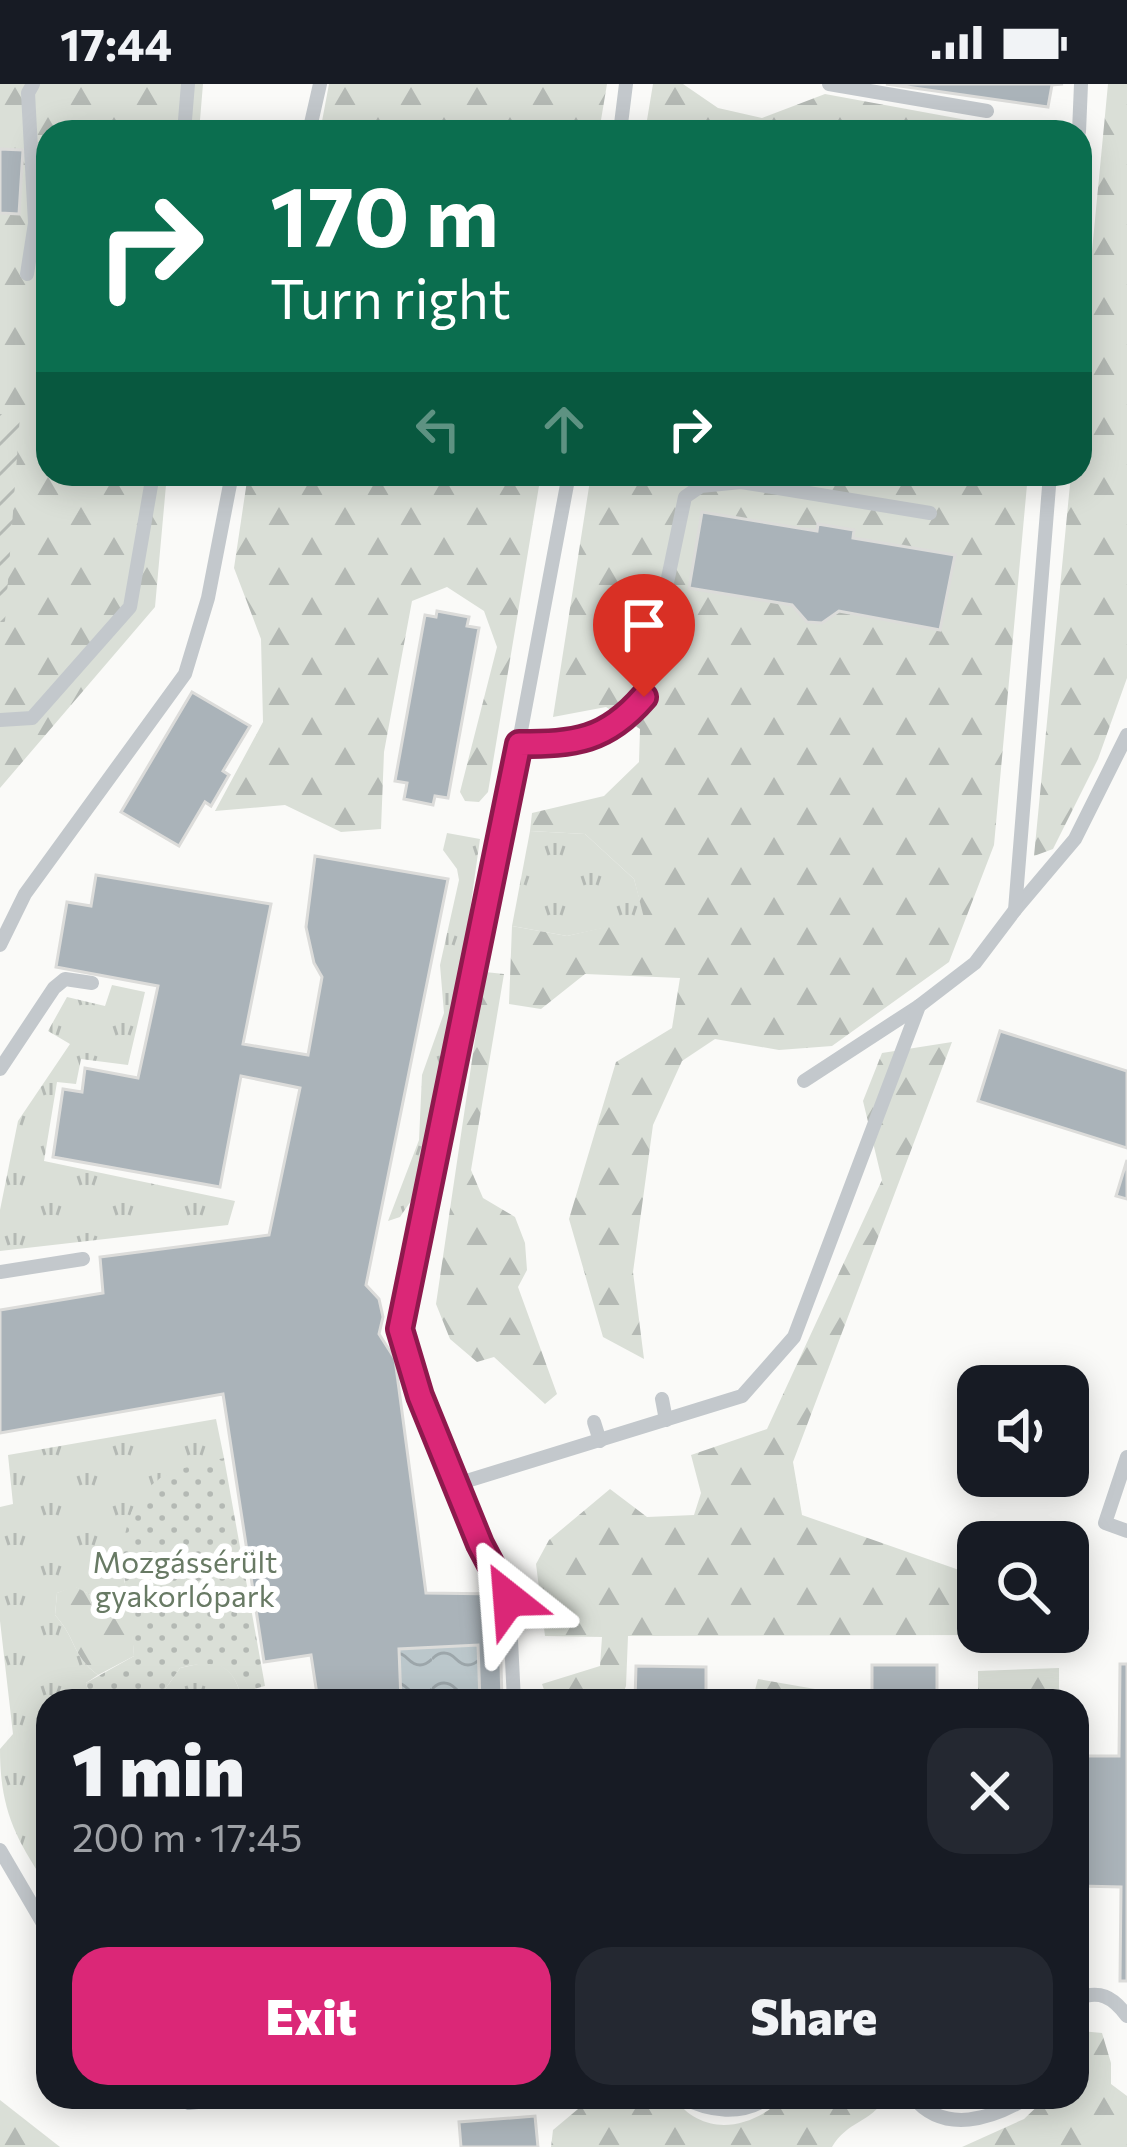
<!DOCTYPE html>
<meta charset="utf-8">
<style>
:root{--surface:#171b24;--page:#242831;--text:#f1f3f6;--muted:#9ea1a6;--accent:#db2777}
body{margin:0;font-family:Commissioner,sans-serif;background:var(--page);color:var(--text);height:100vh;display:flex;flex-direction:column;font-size:45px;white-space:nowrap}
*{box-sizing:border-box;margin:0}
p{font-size:39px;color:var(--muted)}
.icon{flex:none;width:66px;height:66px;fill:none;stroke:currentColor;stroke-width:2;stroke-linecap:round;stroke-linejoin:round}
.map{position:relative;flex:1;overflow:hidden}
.details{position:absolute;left:36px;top:1605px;width:1053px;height:420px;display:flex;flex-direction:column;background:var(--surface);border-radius:36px;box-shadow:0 6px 30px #0003}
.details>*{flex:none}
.hud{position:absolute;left:36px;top:36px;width:1056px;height:366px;border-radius:36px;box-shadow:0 6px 30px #0003;background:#0b6e4f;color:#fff;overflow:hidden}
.tools{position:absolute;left:957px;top:1281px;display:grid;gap:24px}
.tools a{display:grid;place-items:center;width:132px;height:132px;border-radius:24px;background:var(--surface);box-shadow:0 6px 30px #0003;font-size:60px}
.pin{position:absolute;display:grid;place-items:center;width:102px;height:102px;color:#fff;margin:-123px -51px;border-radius:50% 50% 50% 0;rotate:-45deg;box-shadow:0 0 12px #0007}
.pin .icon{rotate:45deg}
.me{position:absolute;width:132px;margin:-66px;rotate:332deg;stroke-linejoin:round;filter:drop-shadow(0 0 9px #0008)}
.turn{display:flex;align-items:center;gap:42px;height:252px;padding:0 36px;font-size:54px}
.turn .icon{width:156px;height:156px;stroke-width:2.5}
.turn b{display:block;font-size:84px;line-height:102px}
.lanes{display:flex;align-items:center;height:114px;padding:0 36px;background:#0003;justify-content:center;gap:60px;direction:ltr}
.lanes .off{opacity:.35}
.round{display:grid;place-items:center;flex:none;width:126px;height:126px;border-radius:36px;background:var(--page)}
.overview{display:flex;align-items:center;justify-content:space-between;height:204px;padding:0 36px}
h1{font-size:72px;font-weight:800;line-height:90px}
.button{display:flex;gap:24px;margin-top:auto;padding:24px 36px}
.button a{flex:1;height:138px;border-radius:36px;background:var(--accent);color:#fff;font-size:48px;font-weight:800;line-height:138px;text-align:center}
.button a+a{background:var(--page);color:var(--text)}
.status{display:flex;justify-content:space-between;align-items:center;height:84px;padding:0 60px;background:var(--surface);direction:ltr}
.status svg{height:33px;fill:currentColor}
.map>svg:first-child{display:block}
.grass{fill:url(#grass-tufts)}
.forest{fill:url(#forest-firs)}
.park{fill:url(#park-dots)}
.garden{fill:url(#garden-furrows)}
.water{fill:url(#water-waves)}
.building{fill:#aab3b9;stroke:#dcdcda;stroke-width:3}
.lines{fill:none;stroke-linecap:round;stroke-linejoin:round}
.service{stroke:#c3c8cc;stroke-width:14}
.route-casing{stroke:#8e194d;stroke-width:30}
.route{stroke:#db2777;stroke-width:21}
.labels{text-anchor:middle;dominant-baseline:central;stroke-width:12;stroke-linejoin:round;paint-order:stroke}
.park-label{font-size:30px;fill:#687a64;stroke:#fff}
</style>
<div class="status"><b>17:44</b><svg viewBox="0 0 49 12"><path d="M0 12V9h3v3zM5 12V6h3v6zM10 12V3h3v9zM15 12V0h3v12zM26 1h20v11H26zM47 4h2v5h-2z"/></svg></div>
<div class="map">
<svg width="1127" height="2063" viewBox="0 0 1127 2063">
<defs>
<pattern id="grass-tufts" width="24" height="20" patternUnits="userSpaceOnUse" patternTransform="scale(3)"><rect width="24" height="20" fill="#dadfd7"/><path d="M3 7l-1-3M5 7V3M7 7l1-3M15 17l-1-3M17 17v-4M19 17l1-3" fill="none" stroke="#b4b9b4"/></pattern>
<pattern id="forest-firs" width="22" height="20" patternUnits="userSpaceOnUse" patternTransform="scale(3)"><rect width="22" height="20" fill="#dadfd7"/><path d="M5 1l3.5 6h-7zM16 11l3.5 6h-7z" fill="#b4b9b4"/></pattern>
<pattern id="park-dots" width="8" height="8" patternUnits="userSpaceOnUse" patternTransform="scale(3)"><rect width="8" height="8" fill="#dadfd7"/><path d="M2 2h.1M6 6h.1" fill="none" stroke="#b4b9b4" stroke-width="1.8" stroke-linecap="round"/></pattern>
<pattern id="garden-furrows" width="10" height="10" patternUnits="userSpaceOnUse" patternTransform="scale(3)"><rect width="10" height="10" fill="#dadfd7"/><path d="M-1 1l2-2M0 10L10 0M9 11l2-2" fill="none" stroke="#b4b9b4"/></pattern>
<pattern id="water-waves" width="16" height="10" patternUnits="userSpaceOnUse" patternTransform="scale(3)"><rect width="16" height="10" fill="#bbc7cb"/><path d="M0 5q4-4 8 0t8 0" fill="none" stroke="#9ca6aa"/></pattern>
</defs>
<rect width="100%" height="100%" fill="#fafaf8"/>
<g class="grass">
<polygon points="530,747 585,750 634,795 645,835 567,852 512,842"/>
<polygon points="447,749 480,755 461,890 417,1108 400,1133 388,1137 419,1056 422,991 444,929 440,881 459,796 457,785 443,766"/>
<polygon points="112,901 145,908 128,981 81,975 76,1000 57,998 44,1077 235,1117 228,1141 0,1167 0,1126 18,1037 70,960 48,947 67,913 105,922"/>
<path d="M216,1335L224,1374L159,1395L123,1491L131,1526L109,1533L89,1510L75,1503L57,1509L55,1531C77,1555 71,1571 98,1591L86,1599L91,1617H48V1707C21,1740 48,1770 48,1803C15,1754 0,1725 0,1665L13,1650L0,1537V1423L13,1420L8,1371Z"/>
<path d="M207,1578C226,1580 235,1591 240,1609L222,1617H157L180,1584Z"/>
</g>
<g class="forest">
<polygon points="0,0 203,0 199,48 48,48 48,390 167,390 155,523 0,704"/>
<polygon points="329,0 607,0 599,48 320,48"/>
<polygon points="653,0 683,0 718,24 762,34 825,10 1010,44 1011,48 645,48"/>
<polygon points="1108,0 1127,0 1127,594 1098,675 1053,765 1034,772 1071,390 1080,390 1080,292"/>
<polygon points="248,390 541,390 488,708 479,718 465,717 460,708 497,563 484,527 447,503 412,517 384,668 381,745 341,748 285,721 215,727 263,638 261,555 234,484"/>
<polygon points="591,390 1028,390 994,761 949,878 832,962 779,966 715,955 682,977 653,1041 633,1188 644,1275 603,1253 569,1135 616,978 672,944 680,894 585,890 541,925 509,920 512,842 567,852 644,834 634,795 585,750 530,747 532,729 604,712 639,678 640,645 606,623 553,633"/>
<polygon points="485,888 504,890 471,1086 483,1114 515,1133 525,1159 527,1186 518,1203 557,1310 545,1320 494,1273 477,1278 450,1255 436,1220"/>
<polygon points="952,958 793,1378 802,1431 962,1487 978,1548 983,1551 628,1552 626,1602 620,1617 548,1617 542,1600 600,1582 602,1553 545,1552 536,1480 549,1456 610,1405 647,1433 694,1431 701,1409 691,1371 767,1345 882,1096 863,1017 882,969"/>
<path d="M74,1502L89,1510L109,1533L131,1526L134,1572L98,1591C71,1571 77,1555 55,1531L57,1509Z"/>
<polygon points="1059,1584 1059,1617 978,1617 978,1587"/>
<polygon points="758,1595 815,1605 815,1617 752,1617"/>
<polygon points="1081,1947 1102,1949 1111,1979 1111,2000 1127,2012 1127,2063 962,2063 1024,2035 1047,2013 1077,2013 1077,1959"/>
<path d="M585,2013H673C704,2055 751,2045 785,2013H886C871,2039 847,2037 832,2063H551L553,2046L584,2020Z"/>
<polygon points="0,2016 60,2063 0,2063"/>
</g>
<path class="park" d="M224,1374L265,1602L240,1609C231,1576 209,1577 180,1584L157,1617H91L86,1599L134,1572C131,1515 100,1433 161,1394C179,1383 204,1379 224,1374Z"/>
<polygon class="garden" points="0,330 20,332 5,538 0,538"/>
<polygon class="water" points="478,1561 480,1617 401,1617 399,1565"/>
<g class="building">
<polygon points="886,0 1063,0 1052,1 1048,23"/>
<polygon points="0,65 23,66 19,130 0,129"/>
<polygon points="702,428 817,447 818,440 854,446 853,454 955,471 940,546 839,527 822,539 807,538 792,521 689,504"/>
<polygon points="437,527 469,533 467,542 479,544 448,714 435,712 433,721 404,715 407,699 395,697 425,531 436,533"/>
<polygon points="192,608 250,642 223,687 229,691 211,722 205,718 179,762 121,728"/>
<polygon points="315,772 448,795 366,1201 379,1215 383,1233 379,1250 395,1275 426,1509 499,1510 502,1617 480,1617 478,1561 399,1565 401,1617 318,1617 311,1571 264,1578 223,1310 0,1349 0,1226 103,1209 100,1173 269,1151 300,1004 241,992 220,1103 53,1073 63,1005 82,1008 85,984 138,994 158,902 56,883 67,818 91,822 96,791 271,820 243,960 308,971 322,893 314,879 306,843"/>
<polygon points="1000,947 1127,987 1127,1064 978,1017"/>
<polygon points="1127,1076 1127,1115 1116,1112"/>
<polygon points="1120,1580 1127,1580 1127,1897 1120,1897 1121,1803 1080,1802 1081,1672 1119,1672"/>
<rect x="872" y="1581" width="65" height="36"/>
<polygon points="636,1582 706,1583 706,1617 635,1617"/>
<polygon points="535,2032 538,2063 461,2063 459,2038"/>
</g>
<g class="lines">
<g class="service">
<polyline points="829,0 987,27"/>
<polyline points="184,48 188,0"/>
<polyline points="309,48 320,0"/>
<polyline points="620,48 626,0"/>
<polyline points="1079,48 1081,0"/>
<polyline points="27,190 35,139 28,9 33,0"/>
<polyline points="0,636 32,634 130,523 153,390"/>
<polyline points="519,660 569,660 620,641 643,613 685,413 701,402 741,398 930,429"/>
<polyline points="1015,826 1075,755 1127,651"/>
<polyline points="0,861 25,810 185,590 208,514 232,390"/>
<polyline points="0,985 54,904 65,895 92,899"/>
<polyline points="804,997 919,922"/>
<polyline points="0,1188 83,1175"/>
<polyline points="662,1315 666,1336"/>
<polyline points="594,1338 600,1357"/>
<polyline points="1127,1373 1105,1439 1127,1447"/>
<polyline points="457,1400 742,1312 794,1253 919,922 975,879 1015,826 1050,390"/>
<path d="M514,1617L509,1515C502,1493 487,1477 478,1457C448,1388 422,1316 399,1245L491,807L569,390"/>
<polyline points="0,1766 48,1848"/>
<path d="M1077,1915C1099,1905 1113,1913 1127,1932"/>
<polyline points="178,2013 189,2019 241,2013"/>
<polyline points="462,2013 482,2017 510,2013"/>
<path d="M682,2013C709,2028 742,2032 769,2013"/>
<path d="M913,2013C944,2051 993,2035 1028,2013"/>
</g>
</g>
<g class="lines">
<g class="route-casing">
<path id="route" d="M509,1515L480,1460L420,1312L400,1245L519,660C575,660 606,657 644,613"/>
</g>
<use href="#route" class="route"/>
</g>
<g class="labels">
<g class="park-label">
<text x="185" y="1476">Mozgássérült<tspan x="185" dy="34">gyakorlópark</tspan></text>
</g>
</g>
</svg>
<div class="tools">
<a><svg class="icon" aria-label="sound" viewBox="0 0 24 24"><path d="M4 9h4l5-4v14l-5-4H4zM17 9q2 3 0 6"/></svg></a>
<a><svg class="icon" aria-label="search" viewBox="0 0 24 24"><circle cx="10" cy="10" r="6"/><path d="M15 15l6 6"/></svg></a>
</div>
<div class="pin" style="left:644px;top:613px;background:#d93025"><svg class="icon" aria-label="arrive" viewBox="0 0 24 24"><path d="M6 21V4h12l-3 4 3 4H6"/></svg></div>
<svg class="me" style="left:509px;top:1515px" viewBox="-20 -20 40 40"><path d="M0-17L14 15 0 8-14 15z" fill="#db2777" stroke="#fff" stroke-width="4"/></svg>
<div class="hud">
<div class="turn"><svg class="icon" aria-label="right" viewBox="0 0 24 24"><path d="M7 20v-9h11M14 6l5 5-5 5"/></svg><div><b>170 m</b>Turn right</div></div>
<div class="lanes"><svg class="icon off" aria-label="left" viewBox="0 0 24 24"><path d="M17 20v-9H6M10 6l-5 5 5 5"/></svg><svg class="icon off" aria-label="ahead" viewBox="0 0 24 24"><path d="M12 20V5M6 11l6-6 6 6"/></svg><svg class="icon" aria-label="right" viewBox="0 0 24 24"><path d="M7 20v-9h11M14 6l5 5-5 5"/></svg></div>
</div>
<section class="details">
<div class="overview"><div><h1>1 min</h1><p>200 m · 17:45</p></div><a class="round"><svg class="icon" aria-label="close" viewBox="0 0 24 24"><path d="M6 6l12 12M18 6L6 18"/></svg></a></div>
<div class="button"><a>Exit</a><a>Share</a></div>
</section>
</div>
